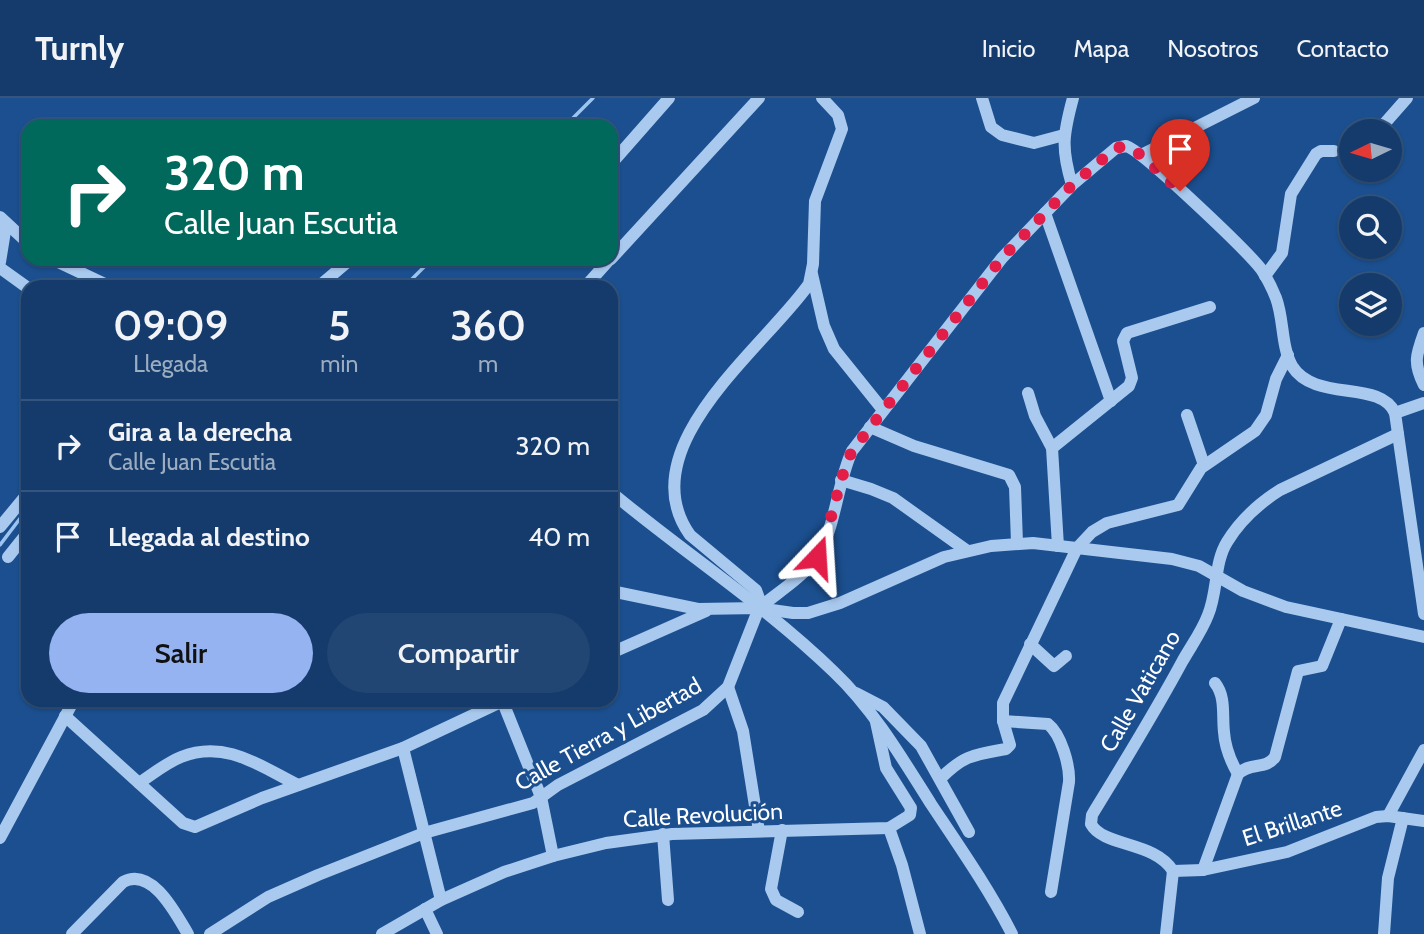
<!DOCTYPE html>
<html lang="es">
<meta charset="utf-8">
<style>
:root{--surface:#143b6b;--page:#214673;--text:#f1f3f6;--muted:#9dadc1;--line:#33557e;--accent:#95b2f1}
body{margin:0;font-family:Cabin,sans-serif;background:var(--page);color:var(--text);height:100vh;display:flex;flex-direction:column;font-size:26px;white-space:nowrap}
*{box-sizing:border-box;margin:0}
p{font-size:23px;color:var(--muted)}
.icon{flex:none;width:38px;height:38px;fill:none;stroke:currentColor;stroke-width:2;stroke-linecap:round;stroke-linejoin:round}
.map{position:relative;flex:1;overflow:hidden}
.details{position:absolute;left:21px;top:182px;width:597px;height:427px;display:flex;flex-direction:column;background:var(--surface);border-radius:21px;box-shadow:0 2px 5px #0004,0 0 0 2px var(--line)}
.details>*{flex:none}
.guide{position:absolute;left:21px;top:21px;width:597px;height:147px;border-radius:21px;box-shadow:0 2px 5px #0004,0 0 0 2px var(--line);background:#00695c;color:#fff;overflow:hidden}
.needle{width:46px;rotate:265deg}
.fabs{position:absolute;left:1339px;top:21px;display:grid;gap:14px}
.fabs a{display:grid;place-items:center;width:63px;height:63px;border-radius:50%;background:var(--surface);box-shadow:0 2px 5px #0004,0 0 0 2px var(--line);font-size:35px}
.pin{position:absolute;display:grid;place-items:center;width:60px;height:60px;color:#fff;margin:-72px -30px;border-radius:50% 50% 50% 0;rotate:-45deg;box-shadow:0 0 7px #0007}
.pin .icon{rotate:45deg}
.me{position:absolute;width:77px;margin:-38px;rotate:20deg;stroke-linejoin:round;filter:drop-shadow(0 0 5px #0008)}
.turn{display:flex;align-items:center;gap:24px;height:147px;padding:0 28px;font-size:32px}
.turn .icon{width:91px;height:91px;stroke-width:2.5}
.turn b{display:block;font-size:49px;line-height:60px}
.eta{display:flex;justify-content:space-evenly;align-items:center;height:119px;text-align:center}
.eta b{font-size:42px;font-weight:600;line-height:49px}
.button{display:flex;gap:14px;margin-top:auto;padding:14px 28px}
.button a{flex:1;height:80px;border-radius:42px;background:var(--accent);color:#111;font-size:28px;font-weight:600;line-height:80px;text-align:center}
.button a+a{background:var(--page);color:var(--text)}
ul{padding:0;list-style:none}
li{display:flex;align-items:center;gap:21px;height:91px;padding:0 28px;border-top:2px solid var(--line)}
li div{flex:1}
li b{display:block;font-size:26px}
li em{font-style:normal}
header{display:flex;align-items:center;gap:42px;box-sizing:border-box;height:98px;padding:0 35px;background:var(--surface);border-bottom:2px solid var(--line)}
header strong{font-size:33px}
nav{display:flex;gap:38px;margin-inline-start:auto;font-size:24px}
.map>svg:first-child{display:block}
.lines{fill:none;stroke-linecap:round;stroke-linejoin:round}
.stream{stroke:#9cc4f0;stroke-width:3.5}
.minor{stroke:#a9c9ee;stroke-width:12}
.route{stroke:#e11d48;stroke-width:12;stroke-dasharray:0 21.6}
.labels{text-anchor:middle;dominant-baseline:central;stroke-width:6;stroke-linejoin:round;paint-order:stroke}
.street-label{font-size:23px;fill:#fff;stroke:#1b4f8f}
</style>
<header>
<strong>Turnly</strong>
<nav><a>Inicio</a><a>Mapa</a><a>Nosotros</a><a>Contacto</a></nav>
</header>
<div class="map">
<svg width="1424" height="836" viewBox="0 0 1424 836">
<rect width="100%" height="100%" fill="#1b4f8f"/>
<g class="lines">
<g class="stream">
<polyline points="565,28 593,0"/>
<polyline points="404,189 432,161"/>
<polyline points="0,447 28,410"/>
</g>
<g class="minor">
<polyline points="982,0 991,29 1002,37 1034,45 1064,37"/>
<polyline points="1378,33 1407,0"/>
<polyline points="1141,57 1254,0"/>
<polyline points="611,66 669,0"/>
<path d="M1072,87C1061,50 1063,37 1073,0"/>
<polyline points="1045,115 1111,303"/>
<polyline points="0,119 28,145"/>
<polyline points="52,161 111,189"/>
<polyline points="611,161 759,0"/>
<polyline points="0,164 6,127"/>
<polyline points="0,170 28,190"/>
<polyline points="812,176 824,228 834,251 883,312"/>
<polyline points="1265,178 1282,155 1291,96 1316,56 1321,53 1334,53"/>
<polyline points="318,189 351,161"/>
<polyline points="585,189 610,161"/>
<path d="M1424,235C1416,257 1413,265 1424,287"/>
<polyline points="1028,295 1035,318 1052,350 1058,448"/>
<polyline points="1395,315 1424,305"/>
<polyline points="1187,317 1204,367"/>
<polyline points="870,329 914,348 1009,377 1015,389 1017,445"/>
<polyline points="1052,350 1129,288 1132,280 1123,243 1127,235 1210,209"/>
<polyline points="841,382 871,391 893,400 966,452"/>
<path d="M611,394C684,455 765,507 834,574C873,611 902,660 931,706C959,748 989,791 1012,836"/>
<polyline points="0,429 28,395"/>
<polyline points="8,459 28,434"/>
<polyline points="611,493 698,511 759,510 793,515 808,515 840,505 944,459 991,448 1033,445 1172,461 1199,468 1243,493 1286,509 1424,539"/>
<path d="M759,510C777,495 802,480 816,460C835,434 837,385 852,353L1002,160L1072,87L1116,50L1126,48C1143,53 1247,153 1261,171C1267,180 1272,190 1276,200C1284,221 1281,248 1292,268C1315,305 1380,281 1395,315L1424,516"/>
<polyline points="1030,546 1054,568 1066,558"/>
<polyline points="611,555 706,513"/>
<path d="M1215,585C1226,599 1222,617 1224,634C1225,650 1230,662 1238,676"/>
<polyline points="728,589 743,633 759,733"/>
<polyline points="856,595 883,609 921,648 969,734"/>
<polyline points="502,602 541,699 553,758"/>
<polyline points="65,618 183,725 195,729 262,700 403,650 505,602"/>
<path d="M1003,623L1048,626C1061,636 1070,668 1069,684L1051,794"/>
<polyline points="403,650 441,802"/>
<path d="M940,681C964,657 973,657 1006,651L1010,647L1003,623V605L1077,450L1092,434L1107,425L1178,407L1201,370L1255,333L1266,317L1276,281L1288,257"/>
<path d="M139,685C153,676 166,665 181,659C225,641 260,668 298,687"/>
<polyline points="1388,718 1424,652"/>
<polyline points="889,730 902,767 920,836"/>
<polyline points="782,732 771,791 776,802 798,814"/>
<polyline points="663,736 668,802"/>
<polyline points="0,740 74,602"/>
<path d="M1203,772L1238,676C1249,664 1266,672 1275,659L1298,573L1322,568L1341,521"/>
<path d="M1173,773C1155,743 1103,749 1091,726L1092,717C1123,666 1154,616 1182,564C1191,548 1202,533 1208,517C1218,493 1214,465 1227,444C1241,421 1258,406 1280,392L1398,336"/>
<polyline points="1173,773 1203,772 1287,754 1376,719 1388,718 1424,723"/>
<polyline points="425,811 437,836"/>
<path d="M72,836L123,784C152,768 176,816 188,836"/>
<path d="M210,836L268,799L318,777L424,735L533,705L558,687L703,612L728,589L759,510L760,503L756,492L690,437C628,350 765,249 809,186L813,166L815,103L842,31L838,17L822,0"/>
<polyline points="382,836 441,802 504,774 553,758 606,745 672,736 889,730 910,717 911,710 886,670 876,624"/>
<polyline points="1166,836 1173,773"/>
<polyline points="1384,836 1388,780 1403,720"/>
</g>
</g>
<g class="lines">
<path class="route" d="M817,459C833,425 836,387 852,353L1002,160L1072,87L1116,50L1126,48L1141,57L1180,93"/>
</g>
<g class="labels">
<g class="street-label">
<text transform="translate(1140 593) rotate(-60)">Calle Vaticano</text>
<text transform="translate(608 636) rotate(-29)">Calle Tierra y Libertad</text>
<text transform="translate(703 717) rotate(-3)">Calle Revolución</text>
<text transform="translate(1292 725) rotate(-18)">El Brillante</text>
</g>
</g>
</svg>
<div class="fabs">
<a><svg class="needle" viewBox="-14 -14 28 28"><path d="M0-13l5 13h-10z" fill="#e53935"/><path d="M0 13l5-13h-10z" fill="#9dadc1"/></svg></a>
<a><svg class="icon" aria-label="search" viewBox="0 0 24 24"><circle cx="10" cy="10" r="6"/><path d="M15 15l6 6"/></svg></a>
<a><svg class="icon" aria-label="layers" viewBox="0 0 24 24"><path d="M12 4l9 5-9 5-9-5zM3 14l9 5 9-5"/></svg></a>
</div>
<div class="pin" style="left:1180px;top:93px;background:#d93025"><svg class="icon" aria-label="arrive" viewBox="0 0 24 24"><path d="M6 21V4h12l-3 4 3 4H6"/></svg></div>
<svg class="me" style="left:817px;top:459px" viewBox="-20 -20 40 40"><path d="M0-17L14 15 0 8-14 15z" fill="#e11d48" stroke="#fff" stroke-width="4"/></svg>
<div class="guide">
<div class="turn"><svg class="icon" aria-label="right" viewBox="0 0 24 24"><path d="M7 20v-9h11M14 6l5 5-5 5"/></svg><div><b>320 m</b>Calle Juan Escutia</div></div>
</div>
<section class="details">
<div class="eta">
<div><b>09:09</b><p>Llegada</p></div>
<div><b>5</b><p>min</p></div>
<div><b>360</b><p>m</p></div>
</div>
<ul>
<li><svg class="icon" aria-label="right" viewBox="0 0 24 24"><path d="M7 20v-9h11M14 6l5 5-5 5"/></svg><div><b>Gira a la derecha</b><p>Calle Juan Escutia</p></div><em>320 m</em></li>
<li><svg class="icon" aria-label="arrive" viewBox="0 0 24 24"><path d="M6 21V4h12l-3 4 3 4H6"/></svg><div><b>Llegada al destino</b></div><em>40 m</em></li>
</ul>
<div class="button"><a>Salir</a><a>Compartir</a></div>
</section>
</div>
